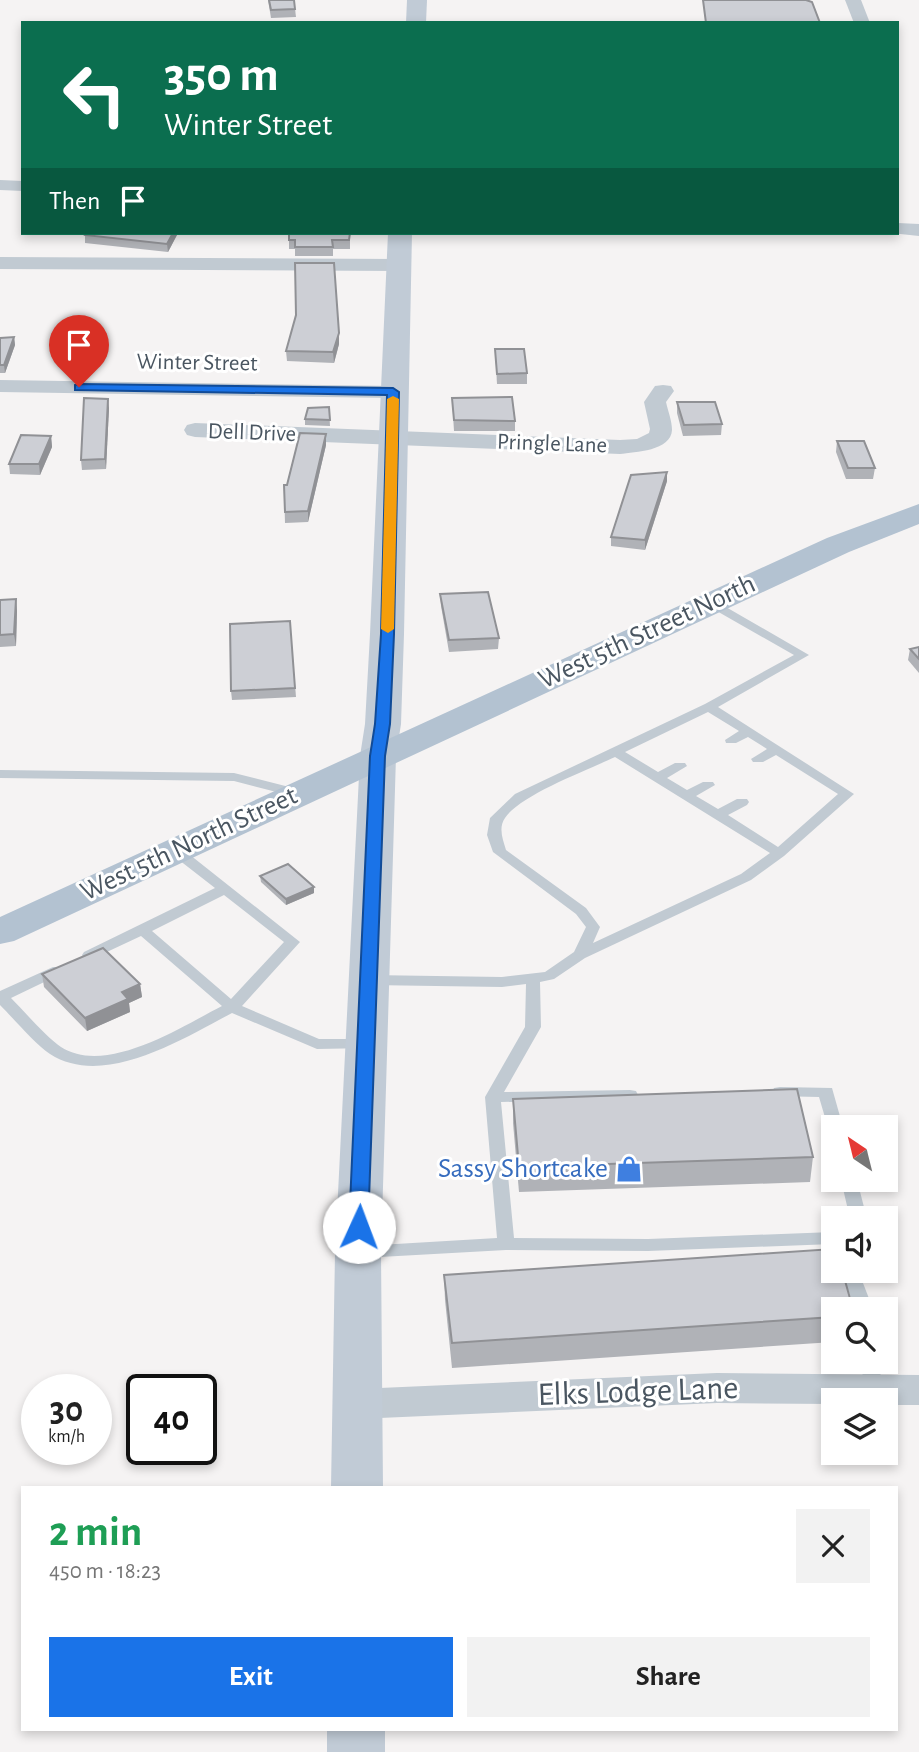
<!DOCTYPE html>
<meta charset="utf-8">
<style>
:root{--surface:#fff;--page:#f2f2f2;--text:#222;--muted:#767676;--accent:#1a73e8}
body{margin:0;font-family:"Alegreya Sans",sans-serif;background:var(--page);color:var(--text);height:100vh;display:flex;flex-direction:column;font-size:26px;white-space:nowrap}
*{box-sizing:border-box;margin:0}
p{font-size:23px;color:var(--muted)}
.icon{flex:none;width:38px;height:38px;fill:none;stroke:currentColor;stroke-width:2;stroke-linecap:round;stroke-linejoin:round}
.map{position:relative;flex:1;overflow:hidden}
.side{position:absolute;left:21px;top:1486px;width:877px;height:245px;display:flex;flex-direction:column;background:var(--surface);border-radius:0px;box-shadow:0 4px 10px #0003}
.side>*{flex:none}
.banner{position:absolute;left:21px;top:21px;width:878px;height:214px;border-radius:0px;box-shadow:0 4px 10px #0003;background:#0b6e4f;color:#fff;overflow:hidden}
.needle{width:46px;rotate:325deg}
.fabs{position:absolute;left:821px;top:1115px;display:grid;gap:14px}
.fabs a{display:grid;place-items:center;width:77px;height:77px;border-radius:0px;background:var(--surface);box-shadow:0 4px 10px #0003;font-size:35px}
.speed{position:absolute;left:21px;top:1374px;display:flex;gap:14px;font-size:35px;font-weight:700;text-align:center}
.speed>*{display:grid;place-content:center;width:91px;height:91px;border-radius:50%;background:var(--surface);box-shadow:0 4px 10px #0003;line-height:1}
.speed small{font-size:18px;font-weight:400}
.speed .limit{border:4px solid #111;border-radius:10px;background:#fff;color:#111}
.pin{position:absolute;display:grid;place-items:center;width:60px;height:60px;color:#fff;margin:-72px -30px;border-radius:50% 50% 50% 0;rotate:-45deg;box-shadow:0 0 7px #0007}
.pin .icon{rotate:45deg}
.me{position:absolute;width:77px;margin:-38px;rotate:2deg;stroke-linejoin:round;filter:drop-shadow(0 0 5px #0008)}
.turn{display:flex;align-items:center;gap:24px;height:147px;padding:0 28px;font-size:32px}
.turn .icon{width:91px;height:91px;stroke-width:2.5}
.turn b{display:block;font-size:49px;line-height:60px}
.then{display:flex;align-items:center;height:66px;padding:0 28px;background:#0003;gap:14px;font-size:26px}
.round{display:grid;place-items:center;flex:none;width:74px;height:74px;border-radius:0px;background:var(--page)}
.overview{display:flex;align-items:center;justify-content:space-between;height:119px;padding:0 28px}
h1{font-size:42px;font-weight:600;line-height:52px;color:#1e9e55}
.action{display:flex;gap:14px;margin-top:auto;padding:14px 28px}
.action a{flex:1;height:80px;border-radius:0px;background:var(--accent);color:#fff;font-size:28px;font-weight:600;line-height:80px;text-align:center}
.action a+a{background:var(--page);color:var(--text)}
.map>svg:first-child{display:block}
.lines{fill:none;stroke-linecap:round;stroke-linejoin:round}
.lane{fill:#c1cad2;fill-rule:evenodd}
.street{fill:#c1cad2;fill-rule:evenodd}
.secondary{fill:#c1cbd6;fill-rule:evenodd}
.primary{fill:#b3c2d1;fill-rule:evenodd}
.wall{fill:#b0b2b7}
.shaded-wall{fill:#909195}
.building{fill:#cdcfd5;stroke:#909195;stroke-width:2}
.route{fill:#1a73e8;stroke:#114b97;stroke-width:2}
.slow{fill:#f59e0b}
.labels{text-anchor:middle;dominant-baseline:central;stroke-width:6;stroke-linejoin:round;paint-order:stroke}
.far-street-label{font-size:23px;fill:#4a5661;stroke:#fff}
.street-label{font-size:28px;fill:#4a5661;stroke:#fff}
.shop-label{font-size:28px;fill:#366cbe;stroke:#fff;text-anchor:end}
.near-street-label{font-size:33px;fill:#4a5661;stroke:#fff}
</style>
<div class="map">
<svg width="919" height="1752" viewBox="0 0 919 1752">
<rect width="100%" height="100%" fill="#f5f3f3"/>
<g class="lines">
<g class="lane">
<path d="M712,599L809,655L718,707L854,794L784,856L751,880L585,958L554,979L540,982L541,1027L504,1092L630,1090L636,1091L638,1095L636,1099L630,1100L501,1102L514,1238L648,1239L833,1232V1244L648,1251L506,1250L362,1258L356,1256L354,1252L356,1248L362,1246L497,1238L485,1097L525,1027L526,984L502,987L370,985L363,980L370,975L502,977L545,972L574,952L586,927L576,914L493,852L487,835L490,818L515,794L705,704L794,655L708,606L706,603ZM708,712L739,731L725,740L726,743H736L748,737L767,749L751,759L753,762H763L776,755L838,794L778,847L728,815L747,805L749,802L747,799H737L718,809L696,796L715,785L713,782H703L687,790L667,778L687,766L685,763H675L658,772L625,752ZM615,757L770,853L741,874L593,943L600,927L586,908L506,850C503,840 498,828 505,818C520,795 588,770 615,757Z"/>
<polygon points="0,770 234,773 301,790 303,793 296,797 234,781 0,778"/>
<path d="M175,846L180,847L300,942L242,1006L319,1039H365L373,1044L370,1048L317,1049L232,1013C184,1038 104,1089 50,1054C35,1044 14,1019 0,1005V991L53,967H63L65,970L63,973L11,998C25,1012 46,1037 61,1047C106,1076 181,1027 222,1006L141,936L94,958H84L82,955L84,952L215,888L170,853L168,850L170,847ZM224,895L284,942L231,999L152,931Z"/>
<polygon points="780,1087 832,1088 843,1127 833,1127 833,1132 829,1131 819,1097 774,1096 772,1092 774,1088"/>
<polygon points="841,1180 857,1180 865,1211 861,1218 843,1218 848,1210"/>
<polygon points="841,1270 858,1270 873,1309 855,1309"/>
<polygon points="863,1362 881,1362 880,1389 877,1394 871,1396 865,1394 862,1389"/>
</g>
<g class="street">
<polygon points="845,0 861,0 870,23 854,23"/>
<polygon points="0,180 23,181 23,191 0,190"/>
<polygon points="898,223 919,224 919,236 891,233 898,233"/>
<polygon points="0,257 399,259 409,265 399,271 0,269"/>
<polygon points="0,380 393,386 401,387 404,392 401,397 393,398 0,392"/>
<path d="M663,385L671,386L674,391L666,402C668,411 672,421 672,430C671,451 635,452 620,454L195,437L187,435L184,430L187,425L195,423L620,440L637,439L649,433L650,429L644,402L655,386Z"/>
<polygon points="717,1373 919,1375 919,1405 886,1405 886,1400 833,1400 833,1404 717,1403 357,1419 343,1415 338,1404 343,1393 357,1389"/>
</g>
<g class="secondary">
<polygon points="407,0 427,0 426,23 406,23"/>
<polygon points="388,233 412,233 404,634 401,724 396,756 381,1253 383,1488 331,1488 335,1253 360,756 365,724 370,634"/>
<rect x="327" y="1729" width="58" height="23"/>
</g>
<polygon class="primary" points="919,504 919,524 849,552 14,941 0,944 0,917 827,538"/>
</g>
<g class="wall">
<polygon points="268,0 294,0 296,17 271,18"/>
<polygon points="86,233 178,233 168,252 85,243 85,235"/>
<polygon points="350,233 350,249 333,249 333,256 295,256 295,249 289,249 289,240"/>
<polygon points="339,333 339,344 334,363 287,361 286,351"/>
<polygon points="14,337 15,345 5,373 0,373 0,338"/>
<polygon points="495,349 527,373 527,384 497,384"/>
<polygon points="452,398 515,421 515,431 454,431"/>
<polygon points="677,402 722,424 721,435 683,436 677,413"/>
<polygon points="329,407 330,426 305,425 305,419"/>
<polygon points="109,408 106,469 82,470 81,460"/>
<polygon points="326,434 326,445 308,522 285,523 284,485 287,485"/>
<polygon points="51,436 52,447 40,475 10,474 9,464"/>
<polygon points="837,441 875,468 873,479 846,479 836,452"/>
<polygon points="667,472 667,481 645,550 611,546 611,537"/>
<polygon points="440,594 499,638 498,649 449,652 441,606"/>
<polygon points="16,599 17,611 16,646 0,647 0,600"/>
<polygon points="290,621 296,697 232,700 231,691"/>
<polygon points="919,647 919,673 908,660 910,649"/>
<polygon points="260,876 314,887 314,893 286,905 261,882"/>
<polygon points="42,974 140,984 142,997 129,1003 130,1012 87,1031 44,987"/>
<polygon points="513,1099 813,1157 810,1182 519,1192 513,1123"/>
<polygon points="444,1275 833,1309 833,1342 452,1368 445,1300"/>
</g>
<g class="shaded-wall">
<polygon points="173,233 178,233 168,252 167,244"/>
<polygon points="339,333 339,344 334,363 333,352"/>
<polygon points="14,337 15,345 5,373 4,365"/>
<polygon points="108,399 109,408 106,469 105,459"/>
<polygon points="326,434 326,445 308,522 308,511"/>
<polygon points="51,436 52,447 40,475 39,464"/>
<polygon points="667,472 667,481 645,550 645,540"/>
<polygon points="16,599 17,611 16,646 14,634"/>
<polygon points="314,887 314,893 286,905 286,899"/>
<polygon points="140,984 142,997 129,1003 130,1012 87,1031 85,1018 122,992"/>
</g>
<g class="building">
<polygon points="269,0 294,0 295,9 271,10"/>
<polygon points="703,0 806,0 812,2 820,23 706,23"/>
<polygon points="86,233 173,233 167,244 85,235"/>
<polygon points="289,233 350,233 349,240 332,240 333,247 295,247 295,240 289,240"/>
<polygon points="295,263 334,263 339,333 333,352 286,351 296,315"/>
<polygon points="14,337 4,365 0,365 0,338"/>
<polygon points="495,349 524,349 527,373 497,374"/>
<polygon points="512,397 515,421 454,420 452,398"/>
<polygon points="84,398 108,399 105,459 81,460"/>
<polygon points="677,402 715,402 722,424 684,425"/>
<polygon points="329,407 330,420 305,419 308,408"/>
<polygon points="300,433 326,434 308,511 285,512 284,485 287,485"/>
<polygon points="21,435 51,436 39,464 9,464"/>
<polygon points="837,441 864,441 875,468 848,468"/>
<polygon points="667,472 645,540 611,537 631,475"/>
<polygon points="488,592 499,638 449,640 440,594"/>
<polygon points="16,599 14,634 0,635 0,600"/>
<polygon points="290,621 295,688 231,691 230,624"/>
<polygon points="919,647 919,659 910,649"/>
<polygon points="288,864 314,887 286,899 260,876"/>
<polygon points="103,948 140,984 122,992 128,999 85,1018 42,974"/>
<polygon points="797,1089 813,1157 519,1167 513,1099"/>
<polygon points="833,1249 833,1270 842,1270 853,1309 833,1309 833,1317 452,1343 444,1275"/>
</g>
<polygon class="route" points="79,384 393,388 399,392 394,634 390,724 385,756 368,1227 366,1231 352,1231 349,1227 370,756 375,724 381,634 387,395 75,390 75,385"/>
<polygon class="slow" points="393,396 399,399 394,629 388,633 381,629 387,399"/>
<defs>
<g id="shop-bare" transform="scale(2.1)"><path d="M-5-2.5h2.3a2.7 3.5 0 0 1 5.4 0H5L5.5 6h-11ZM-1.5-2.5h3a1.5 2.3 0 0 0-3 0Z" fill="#3f7fe0" stroke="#fff" stroke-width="2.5" paint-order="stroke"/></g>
</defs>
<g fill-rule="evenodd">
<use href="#shop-bare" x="629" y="1169"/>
</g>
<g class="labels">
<g class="far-street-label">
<text transform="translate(197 363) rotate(1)">Winter Street</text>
<text transform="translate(252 433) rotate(2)">Dell Drive</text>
<text transform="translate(552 444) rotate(2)">Pringle Lane</text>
</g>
<g class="street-label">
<text transform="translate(647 632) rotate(-25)">West 5th Street North</text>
<text transform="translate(189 844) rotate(-25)">West 5th North Street</text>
</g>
<g class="shop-label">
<text x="608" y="1169">Sassy Shortcake</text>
</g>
<g class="near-street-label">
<text transform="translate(638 1392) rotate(-2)">Elks Lodge Lane</text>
</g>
</g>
</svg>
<div class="fabs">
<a><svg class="needle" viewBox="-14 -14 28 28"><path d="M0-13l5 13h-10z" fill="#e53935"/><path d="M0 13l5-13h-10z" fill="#767676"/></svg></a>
<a><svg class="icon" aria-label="sound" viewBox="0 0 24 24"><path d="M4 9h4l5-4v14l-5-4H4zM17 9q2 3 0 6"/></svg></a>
<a><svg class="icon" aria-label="search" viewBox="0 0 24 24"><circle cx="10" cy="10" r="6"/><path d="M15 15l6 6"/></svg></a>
<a><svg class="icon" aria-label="layers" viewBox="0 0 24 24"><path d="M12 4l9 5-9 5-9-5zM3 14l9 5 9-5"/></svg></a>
</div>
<div class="speed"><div>30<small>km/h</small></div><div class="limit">40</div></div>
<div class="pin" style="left:79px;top:387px;background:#d93025"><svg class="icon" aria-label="arrive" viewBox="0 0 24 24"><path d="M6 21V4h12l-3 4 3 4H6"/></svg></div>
<svg class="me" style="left:359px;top:1227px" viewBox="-20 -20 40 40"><circle r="19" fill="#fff"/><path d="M0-13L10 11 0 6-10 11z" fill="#1a73e8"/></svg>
<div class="banner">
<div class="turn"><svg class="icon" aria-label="left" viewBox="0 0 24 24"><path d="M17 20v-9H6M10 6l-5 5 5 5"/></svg><div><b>350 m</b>Winter Street</div></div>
<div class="then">Then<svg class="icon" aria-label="arrive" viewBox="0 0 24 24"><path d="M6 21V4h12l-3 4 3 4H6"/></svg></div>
</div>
<section class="side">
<div class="overview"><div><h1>2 min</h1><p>450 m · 18:23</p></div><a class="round"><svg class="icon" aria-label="close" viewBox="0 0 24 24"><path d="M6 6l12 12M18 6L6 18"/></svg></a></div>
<div class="action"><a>Exit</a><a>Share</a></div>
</section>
</div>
